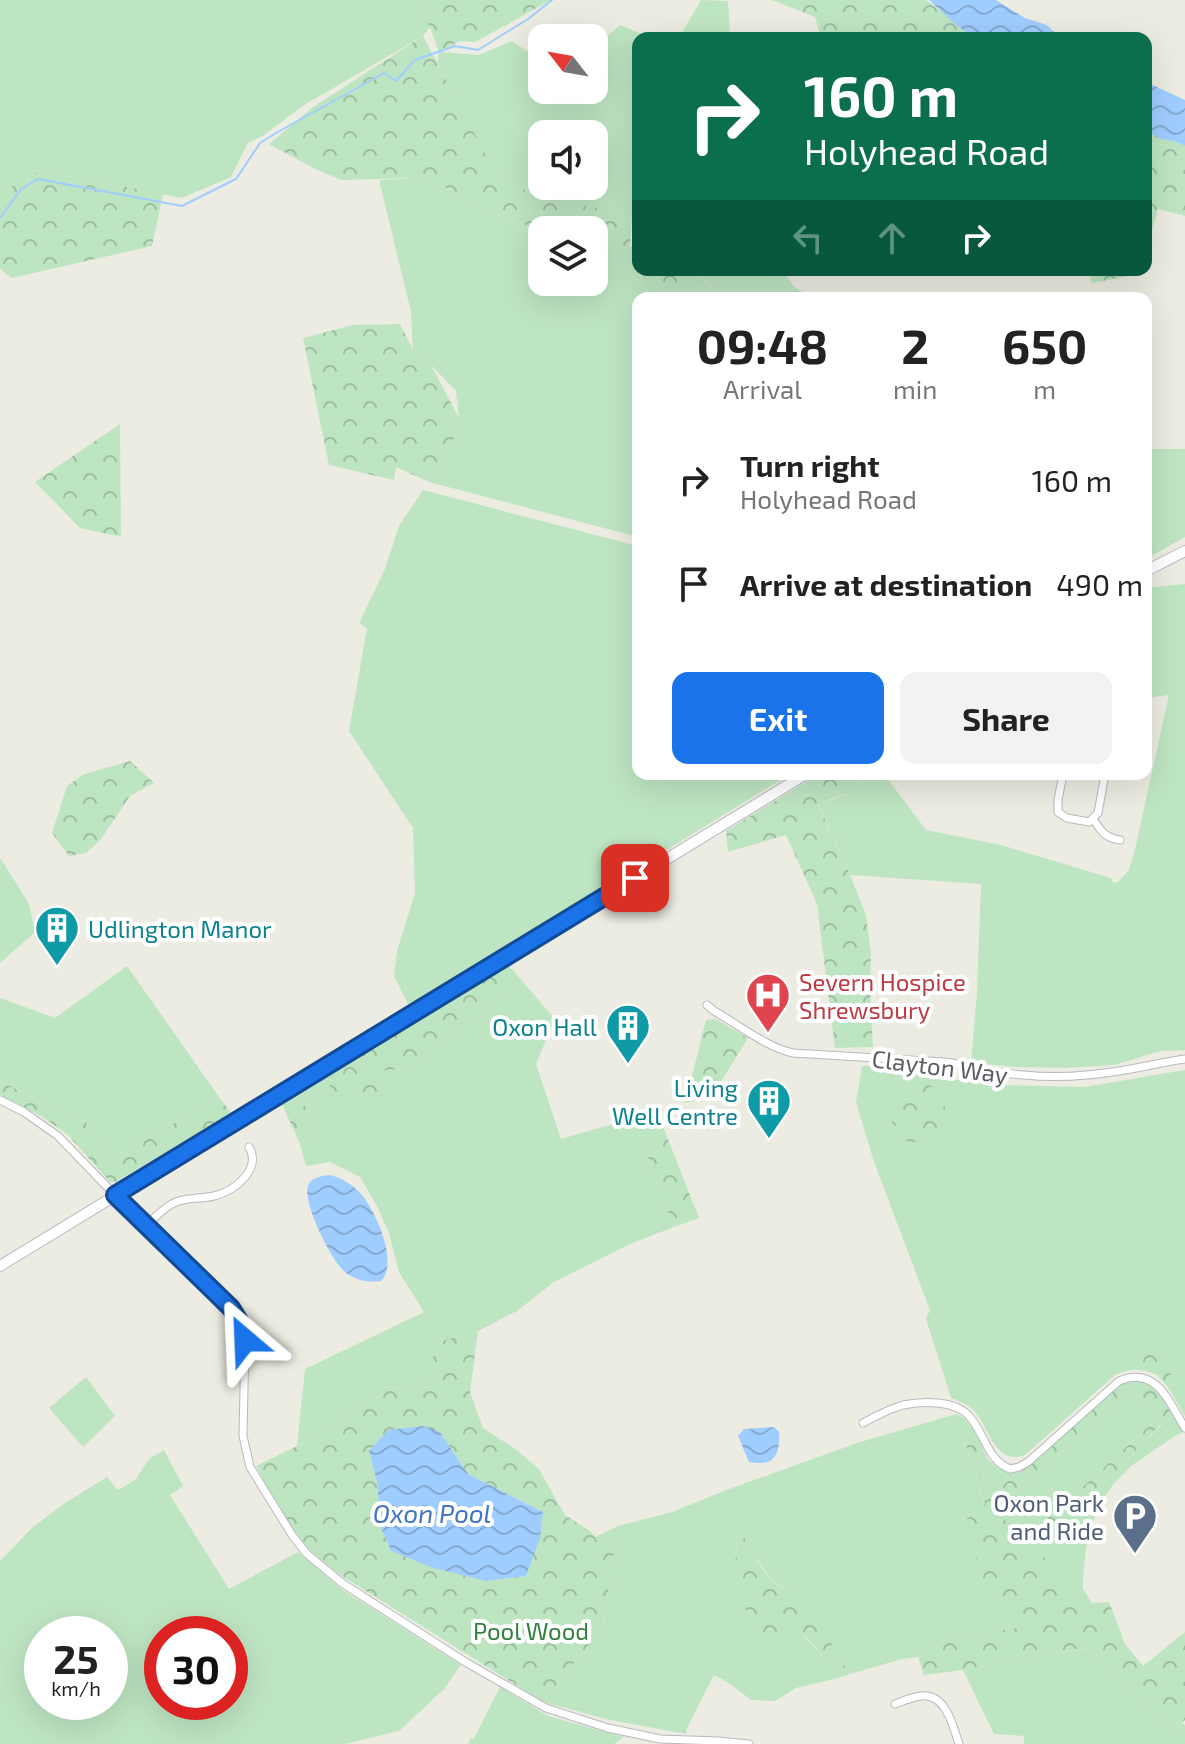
<!DOCTYPE html>
<style>
:root{--surface:#fff;--page:#f2f2f2;--text:#222;--muted:#767676;--accent:#1a73e8}
body{margin:0;font-family:"Exo 2",sans-serif;background:var(--page);color:var(--text);height:100vh;display:flex;flex-direction:column;font-size:30px;white-space:nowrap}
*{box-sizing:border-box;margin:0}
p{font-size:26px;color:var(--muted)}
.icon{flex:none;width:44px;height:44px;fill:none;stroke:currentColor;stroke-width:2;stroke-linecap:round;stroke-linejoin:round}
.map{position:relative;flex:1;overflow:hidden}
.side{position:absolute;left:632px;top:292px;width:520px;height:488px;display:flex;flex-direction:column;background:var(--surface);border-radius:16px;box-shadow:0 8px 32px #0002}
.side>*{flex:none}
.hud{position:absolute;left:632px;top:32px;width:520px;height:244px;border-radius:16px;box-shadow:0 8px 32px #0002;background:#0b6e4f;color:#fff;overflow:hidden}
.needle{width:52px;rotate:301deg}
.buttons{position:absolute;left:528px;top:24px;display:grid;gap:16px}
.buttons a{display:grid;place-items:center;width:80px;height:80px;border-radius:16px;background:var(--surface);box-shadow:0 8px 32px #0002;font-size:40px}
.speed{position:absolute;left:24px;top:1616px;display:flex;gap:16px;font-size:40px;font-weight:700;text-align:center}
.speed>*{display:grid;place-content:center;width:104px;height:104px;border-radius:50%;background:var(--surface);box-shadow:0 8px 32px #0002;line-height:1}
.speed small{font-size:20px;font-weight:400}
.speed .limit{border:12px solid #d22;background:#fff;color:#111}
.pin{position:absolute;display:grid;place-items:center;width:68px;height:68px;color:#fff;margin:-34px;border-radius:16px;box-shadow:0 4px 12px #0006}
.me{position:absolute;width:88px;margin:-44px;rotate:334deg;stroke-linejoin:round;filter:drop-shadow(0 0 6px #0008)}
.turn{display:flex;align-items:center;gap:28px;height:168px;padding:0 40px;font-size:36px}
.turn .icon{width:104px;height:104px;stroke-width:2.5}
.turn b{display:block;font-size:56px;line-height:68px}
.lanes{display:flex;align-items:center;height:76px;padding:0 40px;background:#0003;justify-content:center;gap:40px;direction:ltr}
.lanes .off{opacity:.35}
.eta{display:flex;justify-content:space-evenly;align-items:center;height:136px;text-align:center}
.eta b{font-size:48px;font-weight:700;line-height:56px}
.button{display:flex;gap:16px;margin-top:auto;padding:16px 40px}
.button a{flex:1;height:92px;border-radius:16px;background:var(--accent);color:#fff;font-size:32px;font-weight:700;line-height:92px;text-align:center}
.button a+a{background:var(--page);color:var(--text)}
ul{padding:0;list-style:none}
li{display:flex;align-items:center;gap:24px;height:104px;padding:0 40px}
li div{flex:1}
li b{display:block;font-size:30px}
li em{font-style:normal}
.map>svg:first-child{display:block}
.green{fill:#bee5c2;fill-rule:evenodd}
.forest{fill:url(#forest-crowns);fill-rule:evenodd}
.water{fill:url(#water-waves)}
.lines{fill:none;stroke-linecap:round;stroke-linejoin:round}
.stream{stroke:#a0cdff;stroke-width:2}
.minor-casing{stroke:#b7b9bf;stroke-width:9}
.secondary-casing{stroke:#b8bac1;stroke-width:12}
.minor{stroke:#fff;stroke-width:7}
.secondary{stroke:#fff;stroke-width:10}
.route-casing{stroke:#114b97;stroke-width:20}
.route{stroke:#1a73e8;stroke-width:14}
.labels{text-anchor:middle;dominant-baseline:central;stroke-width:8;stroke-linejoin:round;paint-order:stroke}
.culture-label{font-size:24px;fill:#0d838f;stroke:#fff;text-anchor:end}
.health-label{font-size:24px;fill:#be3a42;stroke:#fff;text-anchor:start}
.street-label{font-size:24px;fill:#5a5d63;stroke:#fff}
.service-label{font-size:24px;fill:#4e5e75;stroke:#fff;text-anchor:end}
.park-label{font-size:24px;fill:#33813f;stroke:#fff}
.water-label{font-size:26px;font-style:italic;fill:#4275c3;stroke:#fff}
</style>
<div class="map">
<svg width="1185" height="1744" viewBox="0 0 1185 1744">
<defs>
<pattern id="forest-crowns" width="20" height="18" patternUnits="userSpaceOnUse" patternTransform="scale(2)"><rect width="20" height="18" fill="#bee5c2"/><path d="M2 6a3 3 0 1 1 6 0M12 15a3 3 0 1 1 6 0" fill="none" stroke="#9dbda1"/></pattern>
<pattern id="water-waves" width="16" height="10" patternUnits="userSpaceOnUse" patternTransform="scale(2)"><rect width="16" height="10" fill="#a0cdff"/><path d="M0 5q4-4 8 0t8 0" fill="none" stroke="#85aad2"/></pattern>
</defs>
<rect width="100%" height="100%" fill="#edece2"/>
<g class="green">
<polygon points="0,0 414,0 430,27 423,36 304,105 264,135 248,143 231,177 182,198 40,171 14,184 0,205"/>
<polygon points="701,0 728,1 730,38 679,38"/>
<path d="M620,25L651,38H638V218L528,193L489,163L437,62L439,52L479,55L512,41L542,61V90H594V48ZM542,134H594V186H542Z"/>
<polygon points="416,178 447,188 481,209 542,231 542,282 594,282 594,246 638,247 638,270 654,270 664,298 638,298 638,537 429,482 455,437 459,418 456,391 431,365 413,350 411,312 380,184 380,180"/>
<polygon points="690,270 783,270 794,287 813,298 718,298 706,282"/>
<polygon points="1146,449 1185,449 1185,537 1146,559"/>
<polygon points="423,490 638,546 638,774 780,774 782,779 410,1008 394,976 397,951 415,893 413,828 349,731 367,628 359,623 385,569 399,526"/>
<path d="M1185,584V1050L1161,1051L1114,1065L1065,1068L1017,1067L971,1063L977,991L981,884L850,875L818,803C829,801 840,798 849,791C863,783 867,774 884,774L926,830L1001,845L1111,878L1113,883L1118,882L1129,870L1134,854L1169,695L1146,698V588Z"/>
<polygon points="1,859 29,904 35,932 0,963 0,860"/>
<polygon points="127,966 219,1097 112,1159 82,1117 48,1105 0,1081 0,998 55,1018"/>
<path d="M523,982L555,1019L536,1064L561,1139L633,1118L674,1227L630,1244L554,1282L517,1311L478,1331L441,1341L435,1374L429,1383L392,1388L297,1446L305,1369L424,1312L399,1272L389,1233L377,1206L360,1177L330,1162L306,1166L300,1144L315,1134L304,1102L328,1084C351,1088 369,1092 385,1070L407,1069Z"/>
<path d="M913,1065L922,1074L990,1085L1084,1087L1185,1070V1416L1167,1386L1177,1385L1148,1367L1157,1375C1142,1368 1130,1368 1115,1375L1025,1455C992,1467 989,1421 970,1407C965,1403 957,1401 951,1398L926,1319L930,1310L874,1162L856,1102L862,1066Z"/>
<polygon points="86,1377 115,1416 83,1447 49,1408"/>
<path d="M1131,1393C1145,1395 1157,1408 1154,1422L1046,1520L1027,1534L1020,1535L1005,1521V1516L1010,1503L1029,1481L1097,1421Z"/>
<polygon points="956,1414 985,1505 1018,1628 948,1638 918,1657 902,1659 850,1674 802,1600 773,1581 755,1557 738,1527 735,1566 830,1663 838,1678 796,1688 775,1701 751,1700 729,1683 714,1675 687,1728 686,1734 610,1720 543,1702 603,1627 618,1526 672,1512 729,1489 857,1443"/>
<polygon points="1163,1423 1175,1436 1131,1466 1127,1460"/>
<path d="M164,1450L183,1486L170,1495L229,1589L298,1552L340,1588L461,1665L444,1689L399,1731L345,1744H0V1561L33,1527L65,1503L107,1477L118,1490L135,1480L149,1459ZM42,1634H110V1702H42ZM162,1634H230V1702H162Z"/>
<path d="M988,1459C998,1469 1004,1471 1018,1472L992,1495L979,1467Z"/>
<path d="M1112,1475L1116,1481C1089,1514 1084,1548 1083,1589L1086,1594L1077,1602L1033,1544Z"/>
<polygon points="1075,1649 1092,1650 1171,1733 1182,1723 1185,1725 1185,1744 1024,1744 1024,1736 994,1734 963,1670"/>
<polygon points="500,1687 548,1716 624,1737 614,1744 468,1744 471,1738 474,1739"/>
</g>
<g class="forest">
<polygon points="414,0 551,0 475,42 460,41 439,52 430,27"/>
<polygon points="772,0 926,0 977,38 821,38 815,17"/>
<polygon points="423,36 490,163 528,193 632,216 630,248 594,246 594,230 542,231 481,209 447,188 416,178 341,180 313,168 269,144 313,107"/>
<polygon points="1146,131 1185,141 1185,216 1158,209 1146,252"/>
<polygon points="40,171 163,194 152,246 12,278 0,269 0,205 14,184"/>
<path d="M654,270C691,270 695,267 718,298H664Z"/>
<polygon points="1088,270 1141,270 1140,274 1092,283"/>
<polygon points="400,324 413,350 431,365 459,418 455,437 429,482 396,467 394,480 329,465 303,338 353,325"/>
<polygon points="120,424 121,537 80,528 35,482"/>
<polygon points="130,761 154,783 130,796 101,839 86,853 69,856 52,833 67,786 84,774"/>
<polygon points="819,774 873,774 847,793 818,804 850,875 866,915 871,954 870,992 873,1047 835,1048 817,904 786,835 728,852 726,831"/>
<polygon points="508,965 523,982 407,1069 385,1070 378,1079 380,1091 369,1097 355,1089 341,1099 328,1084 304,1102 315,1134 300,1144 281,1102"/>
<polygon points="716,1019 748,1038 714,1093 703,1099 685,1103 679,1096 689,1088 706,1020"/>
<polygon points="0,1081 48,1105 82,1117 112,1159 219,1097 231,1113 116,1182 110,1182 67,1134 41,1116 0,1095"/>
<path d="M925,1081L933,1088L945,1105L943,1128L928,1144L906,1141L901,1130L893,1124L885,1105C896,1089 906,1086 925,1081Z"/>
<polygon points="657,1111 699,1218 674,1227 633,1118"/>
<path d="M478,1331L470,1392L483,1428L514,1448L539,1469L565,1515L590,1531L595,1537L618,1526L603,1627L543,1702L342,1576C332,1569 321,1561 312,1552C291,1532 269,1493 256,1466L297,1446L392,1388L429,1383L435,1374L430,1363L441,1341ZM440,1432L468,1474L543,1512L380,1525L377,1482L369,1451Z"/>
<polygon points="1150,1343 1178,1385 1167,1386 1157,1375 1132,1356"/>
<path d="M1128,1381C1132,1381 1137,1380 1141,1381C1158,1386 1174,1418 1183,1432L1175,1436L1162,1423L1127,1460L1131,1466L1116,1481L1111,1476L1034,1544L1077,1601L1086,1594L1092,1603L1109,1602L1125,1644L1143,1666L1185,1632V1720L1171,1733L1092,1650L1075,1649L963,1670L924,1675L918,1657L948,1638L1017,1628L984,1592L967,1519L985,1504L956,1414C972,1419 980,1444 988,1459L979,1467L992,1495L1117,1386ZM1131,1393C1145,1395 1157,1408 1154,1422L1046,1520L1027,1534L1019,1535L1005,1520V1516L1010,1503L1029,1481L1097,1421Z"/>
<path d="M738,1526C748,1544 757,1564 771,1579C779,1588 793,1592 802,1600C820,1618 835,1653 850,1674L838,1678L830,1663L805,1636C777,1646 777,1646 751,1631L735,1566Z"/>
</g>
<g class="water">
<polygon points="929,0 996,0 1025,18 1047,25 1060,38 975,38 956,25"/>
<polygon points="1146,82 1185,100 1185,146 1174,141 1160,139 1146,131"/>
<path d="M329,1175C341,1177 353,1185 361,1194C376,1211 399,1263 381,1281C368,1283 355,1280 345,1272C332,1262 302,1202 308,1186C310,1178 321,1176 329,1175Z"/>
<polygon points="423,1426 440,1432 468,1474 543,1512 540,1538 526,1576 486,1581 433,1568 391,1551 380,1525 377,1482 369,1451 388,1430"/>
<path d="M774,1427L779,1432C780,1455 775,1467 749,1462L738,1436L744,1429Z"/>
</g>
<g class="lines">
<polyline class="stream" points="0,218 21,189 38,179 182,206 236,179 260,143 276,133 384,73 396,81 415,60 455,46 478,50 528,19 552,0"/>
<g class="minor-casing">
<g id="minor">
<polyline points="1063,774 1058,800 1058,812 1067,818 1089,822 1098,813 1105,774"/>
<path d="M1093,819C1101,831 1105,838 1120,840"/>
<path d="M707,1005L714,1011C739,1025 766,1047 793,1053L944,1062C971,1065 996,1074 1024,1075C1044,1077 1066,1077 1086,1075C1119,1073 1152,1064 1185,1059"/>
<polyline points="0,1100 24,1112 58,1136 115,1195 235,1313 243,1331 245,1340 243,1436 250,1467 292,1535 307,1554 342,1583 467,1663 546,1708 608,1728 660,1739 719,1741 749,1744"/>
<path d="M146,1225C156,1217 165,1206 176,1202C189,1197 201,1199 214,1196C235,1191 262,1169 249,1147"/>
<path d="M863,1423C876,1416 889,1409 903,1405C922,1401 955,1400 969,1416C985,1433 986,1459 1010,1469L1019,1467L1028,1462L1119,1381C1156,1365 1169,1402 1185,1428"/>
<path d="M895,1704C903,1701 912,1697 921,1696C946,1693 953,1726 959,1744"/>
</g>
</g>
<g class="secondary-casing">
<g id="secondary">
<polyline points="1146,571 1185,551"/>
<polyline points="0,1266 806,774"/>
</g>
</g>
<use href="#minor" class="minor"/>
<use href="#secondary" class="secondary"/>
</g>
<g class="lines">
<g class="route-casing">
<polyline id="route" points="245,1340 239,1321 231,1308 115,1195 635,878"/>
</g>
<use href="#route" class="route"/>
</g>
<defs>
<g id="building-pin" transform="scale(2.3)"><path d="M0 17L-7.5 6A9.5 9.5 0 1 1 7.5 6Z" fill="#0f9aa8" stroke="#fff"/><path d="M-4-6H4V6H1V3H-1V6H-4ZM-2.5-4.3h1.7v1.8h-1.7ZM.8-4.3h1.7v1.8H.8ZM-2.5-1h1.7V.8h-1.7ZM.8-1h1.7V.8H.8Z" fill="#fff"/></g>
<g id="hospital-pin" transform="scale(2.3)"><path d="M0 17L-7.5 6A9.5 9.5 0 1 1 7.5 6Z" fill="#e0444e" stroke="#fff"/><path d="M-5-5h3v3.5h4V-5h3V5h-3V1.5h-4V5h-3Z" fill="#fff"/></g>
<g id="parking-pin" transform="scale(2.3)"><path d="M0 17L-7.5 6A9.5 9.5 0 1 1 7.5 6Z" fill="#5c6f8a" stroke="#fff"/><path d="M-3.5-5.5H1a3.5 3.5 0 0 1 0 7H-1V5.5H-3.5ZM-1-3.4V-.6H.8a1.4 1.4 0 0 0 0-2.8Z" fill="#fff"/></g>
</defs>
<g fill-rule="evenodd">
<use href="#building-pin" x="57" y="928"/>
<use href="#hospital-pin" x="768" y="995"/>
<use href="#building-pin" x="628" y="1026"/>
<use href="#building-pin" x="769" y="1101"/>
<use href="#parking-pin" x="1135" y="1516"/>
</g>
<g class="labels">
<g class="culture-label">
<text x="88" y="928" text-anchor="start">Udlington Manor</text>
<text x="597" y="1026">Oxon Hall</text>
<text x="738" y="1087">Living<tspan x="738" dy="28">Well Centre</tspan></text>
</g>
<g class="health-label">
<text x="799" y="981">Severn Hospice<tspan x="799" dy="28">Shrewsbury</tspan></text>
</g>
<g class="street-label">
<text transform="translate(940 1066) rotate(7)">Clayton Way</text>
</g>
<g class="service-label">
<text x="1104" y="1502">Oxon Park<tspan x="1104" dy="28">and Ride</tspan></text>
</g>
<g class="park-label">
<text x="531" y="1630">Pool Wood</text>
</g>
<g class="water-label">
<text x="432" y="1512">Oxon Pool</text>
</g>
</g>
</svg>
<div class="buttons">
<a><svg class="needle" viewBox="-14 -14 28 28"><path d="M0-13l5 13h-10z" fill="#e53935"/><path d="M0 13l5-13h-10z" fill="#767676"/></svg></a>
<a><svg class="icon" aria-label="sound" viewBox="0 0 24 24"><path d="M4 9h4l5-4v14l-5-4H4zM17 9q2 3 0 6"/></svg></a>
<a><svg class="icon" aria-label="layers" viewBox="0 0 24 24"><path d="M12 4l9 5-9 5-9-5zM3 14l9 5 9-5"/></svg></a>
</div>
<div class="speed"><div>25<small>km/h</small></div><div class="limit">30</div></div>
<div class="pin" style="left:635px;top:878px;background:#d93025"><svg class="icon" aria-label="arrive" viewBox="0 0 24 24"><path d="M6 21V4h12l-3 4 3 4H6"/></svg></div>
<svg class="me" style="left:245px;top:1340px" viewBox="-20 -20 40 40"><path d="M0-17L14 15 0 8-14 15z" fill="#1a73e8" stroke="#fff" stroke-width="4"/></svg>
<div class="hud">
<div class="turn"><svg class="icon" aria-label="right" viewBox="0 0 24 24"><path d="M7 20v-9h11M14 6l5 5-5 5"/></svg><div><b>160 m</b>Holyhead Road</div></div>
<div class="lanes"><svg class="icon off" aria-label="left" viewBox="0 0 24 24"><path d="M17 20v-9H6M10 6l-5 5 5 5"/></svg><svg class="icon off" aria-label="ahead" viewBox="0 0 24 24"><path d="M12 20V5M6 11l6-6 6 6"/></svg><svg class="icon" aria-label="right" viewBox="0 0 24 24"><path d="M7 20v-9h11M14 6l5 5-5 5"/></svg></div>
</div>
<section class="side">
<div class="eta">
<div><b>09:48</b><p>Arrival</p></div>
<div><b>2</b><p>min</p></div>
<div><b>650</b><p>m</p></div>
</div>
<ul>
<li><svg class="icon" aria-label="right" viewBox="0 0 24 24"><path d="M7 20v-9h11M14 6l5 5-5 5"/></svg><div><b>Turn right</b><p>Holyhead Road</p></div><em>160 m</em></li>
<li><svg class="icon" aria-label="arrive" viewBox="0 0 24 24"><path d="M6 21V4h12l-3 4 3 4H6"/></svg><div><b>Arrive at destination</b></div><em>490 m</em></li>
</ul>
<div class="button"><a>Exit</a><a>Share</a></div>
</section>
</div>
